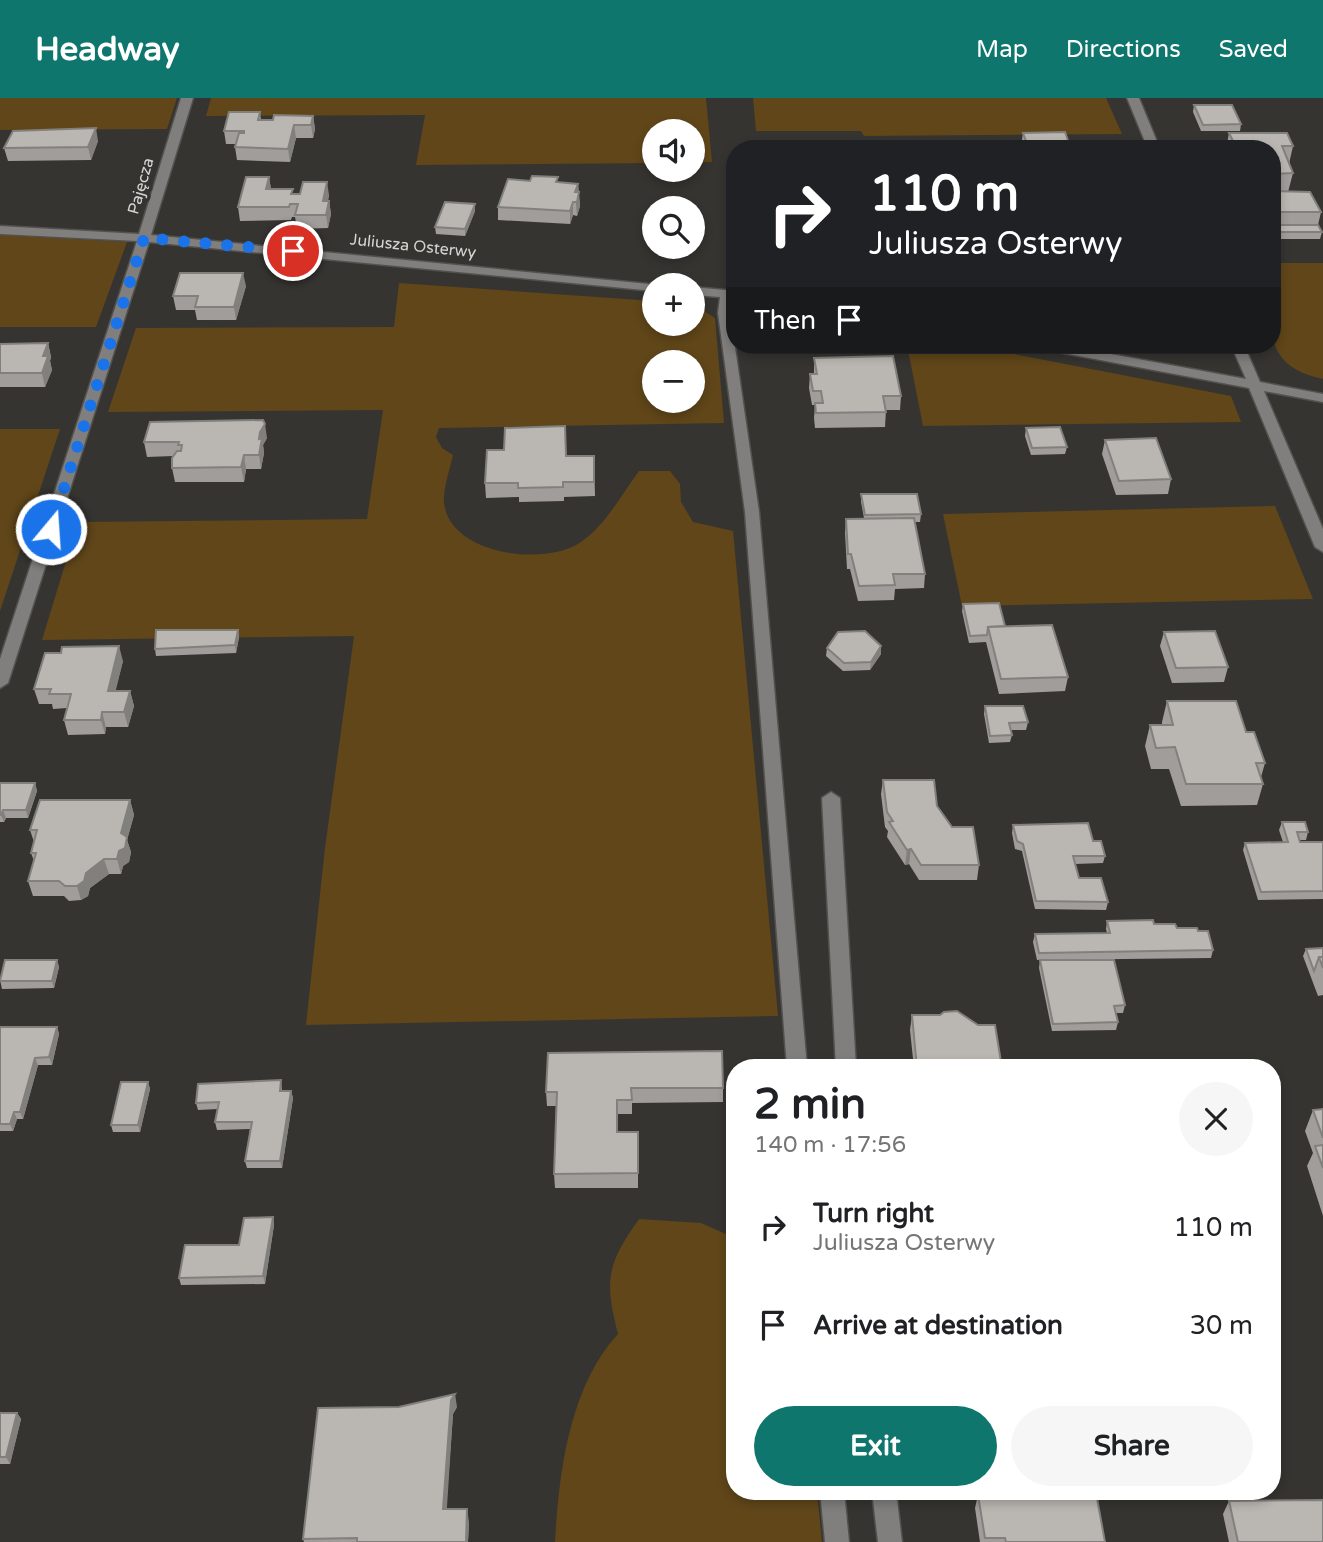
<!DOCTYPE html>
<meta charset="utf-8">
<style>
:root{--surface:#fff;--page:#f6f6f6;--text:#202124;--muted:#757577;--accent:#0f766e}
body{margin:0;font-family:"Varela Round",sans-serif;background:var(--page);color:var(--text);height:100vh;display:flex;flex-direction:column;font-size:26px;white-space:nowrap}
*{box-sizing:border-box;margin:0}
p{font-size:23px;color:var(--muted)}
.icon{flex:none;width:38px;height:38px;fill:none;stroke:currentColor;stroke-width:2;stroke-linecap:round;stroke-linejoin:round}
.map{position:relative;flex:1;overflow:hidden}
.sheet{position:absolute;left:726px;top:961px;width:555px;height:441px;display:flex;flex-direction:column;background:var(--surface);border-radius:28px;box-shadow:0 4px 10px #0003}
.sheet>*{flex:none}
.guide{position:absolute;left:726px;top:42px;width:555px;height:214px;border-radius:28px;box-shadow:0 4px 10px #0003;background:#202124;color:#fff;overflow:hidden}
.tools{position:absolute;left:642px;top:21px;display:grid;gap:14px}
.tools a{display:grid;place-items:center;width:63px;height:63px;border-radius:50%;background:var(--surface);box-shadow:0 4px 10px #0003;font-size:35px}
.pin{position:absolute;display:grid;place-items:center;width:60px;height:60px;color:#fff;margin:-30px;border:4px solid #fff;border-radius:50%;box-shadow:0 2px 7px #0007}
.me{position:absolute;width:77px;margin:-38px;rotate:18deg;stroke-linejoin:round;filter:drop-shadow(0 0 5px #0008)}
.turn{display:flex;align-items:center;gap:24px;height:147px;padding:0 28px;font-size:32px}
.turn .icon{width:91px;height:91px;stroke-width:2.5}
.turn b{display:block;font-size:49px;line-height:60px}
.then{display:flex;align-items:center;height:66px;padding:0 28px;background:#0003;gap:14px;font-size:26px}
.round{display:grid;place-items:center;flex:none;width:74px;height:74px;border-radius:37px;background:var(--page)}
.head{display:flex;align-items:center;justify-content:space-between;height:119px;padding:0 28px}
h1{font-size:42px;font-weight:700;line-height:52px}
.action{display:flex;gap:14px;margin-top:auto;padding:14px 28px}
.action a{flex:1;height:80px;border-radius:42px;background:var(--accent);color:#fff;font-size:28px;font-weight:700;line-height:80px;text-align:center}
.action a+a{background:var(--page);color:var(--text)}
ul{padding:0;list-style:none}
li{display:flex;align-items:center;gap:21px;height:98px;padding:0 28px}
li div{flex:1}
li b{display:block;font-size:26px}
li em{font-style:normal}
header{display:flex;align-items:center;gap:42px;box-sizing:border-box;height:98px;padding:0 35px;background:var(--accent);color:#fff}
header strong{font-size:33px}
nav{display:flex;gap:38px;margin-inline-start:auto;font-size:24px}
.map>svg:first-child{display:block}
.green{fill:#604619;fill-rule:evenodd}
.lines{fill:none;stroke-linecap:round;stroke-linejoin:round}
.minor-casing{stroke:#53514e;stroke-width:3}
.minor{fill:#807f7d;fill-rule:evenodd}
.wall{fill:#a09d9a}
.shaded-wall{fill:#82807d}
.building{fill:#bab7b3;stroke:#82807d;stroke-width:2}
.route{stroke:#1a73e8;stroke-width:12;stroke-dasharray:0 21.6}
.labels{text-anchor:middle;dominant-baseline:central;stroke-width:7;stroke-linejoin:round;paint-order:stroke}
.far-street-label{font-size:16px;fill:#d6d5d3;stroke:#363431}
</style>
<header>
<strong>Headway</strong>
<nav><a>Map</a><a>Directions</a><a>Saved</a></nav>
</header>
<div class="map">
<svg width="1323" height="1444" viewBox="0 0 1323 1444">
<rect width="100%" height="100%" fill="#363431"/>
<g class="green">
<polygon points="0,0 177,0 167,31 0,32"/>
<polygon points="211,0 706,0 712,64 693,64 693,33 654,33 654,65 416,67 425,17 206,18"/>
<polygon points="753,0 1106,0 1122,36 864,38 861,33 756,33"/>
<polygon points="0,137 127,144 96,229 0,229"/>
<path d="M1272,165H1323V281C1256,268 1272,218 1272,165Z"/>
<path d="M399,185L654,203V226H693V206L715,220L724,325L439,330L436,339L442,350L453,357C450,372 443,389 444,405C450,457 545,469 581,444C606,427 621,397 639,373H670L680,386L681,404L693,424L733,433L778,918L306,927L325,750L354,538L42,542L78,424L367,421L383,312L108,314L136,230L394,229ZM654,264H693V303H654Z"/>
<polygon points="907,247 967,247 1231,298 1241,324 923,328"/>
<polygon points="0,331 60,331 0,513"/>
<polygon points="1275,408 1313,501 962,508 943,416"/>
<path d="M639,1121L701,1125L735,1140V1393H817L822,1444H555C559,1375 569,1289 618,1236C604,1182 607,1166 639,1121Z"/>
</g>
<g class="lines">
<g class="minor-casing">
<g id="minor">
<polygon points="181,0 193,0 151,137 659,187 654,187 654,193 149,144 8,585 0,590 0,561 137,143 0,136 0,128 139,136"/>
<polygon points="1127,0 1139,0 1160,51 1148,51"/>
<polygon points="693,189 735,193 730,215 759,414 807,970 787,970 745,414 718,215 720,199 693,197"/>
<polygon points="1035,247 1062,247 1246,281 1231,247 1244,247 1260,284 1323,296 1323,304 1264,293 1323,431 1323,454 1315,449 1249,290 1042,251"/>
<polygon points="831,694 840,700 856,970 836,970 822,700"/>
<polygon points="820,1393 844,1393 849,1444 825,1444"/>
<polygon points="872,1393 896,1393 902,1444 878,1444"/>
</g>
</g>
<use href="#minor" class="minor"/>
</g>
<g class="wall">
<polygon points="1194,7 1241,26 1240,33 1201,33 1193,14"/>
<polygon points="260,14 261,22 273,22 313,18 315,31 313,40 296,40 290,64 237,62 235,49 236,46 226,46 224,33"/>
<polygon points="1023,35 1071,51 1022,51 1021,48"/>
<polygon points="1229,35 1293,48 1289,66 1293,75 1288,94 1321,114 1318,127 1322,134 1320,141 1277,141 1274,134 1272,134 1272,51 1226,51"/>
<polygon points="98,43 91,62 8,63 4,50"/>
<polygon points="269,79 271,91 293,96 329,97 328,103 329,103 331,116 328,130 297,131 295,119 292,119 291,122 240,123 238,109"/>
<polygon points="559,84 578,86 580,108 577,118 573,117 570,126 498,122 498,109"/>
<polygon points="475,113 465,138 436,136 435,129"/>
<polygon points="246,188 236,222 197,222 195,212 176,212 173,198"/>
<polygon points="48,245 51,259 50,263 52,272 45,289 0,289 0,246"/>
<polygon points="814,260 901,298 900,312 886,312 885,329 815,330 814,320 815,307 812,307 809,290 810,276 814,276"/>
<polygon points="1026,330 1067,349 1065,356 1031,357 1025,338"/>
<polygon points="267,340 263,347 264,355 261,371 246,371 244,384 175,384 172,370 173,358 147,359 144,344"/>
<polygon points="1105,342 1171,381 1168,396 1116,397 1102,356"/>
<polygon points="566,358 594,358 595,398 564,399 564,403 519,404 519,399 486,400 485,385"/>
<polygon points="861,396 921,416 920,424 915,424 925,476 924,490 895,491 894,502 858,503 850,471 847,471 845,435 846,421 864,420 861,404"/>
<polygon points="963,506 1005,528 1068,579 1065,593 999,596 986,544 969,545 962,513"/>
<polygon points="238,532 239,539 236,555 156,558 155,551"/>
<polygon points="1164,534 1228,569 1224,584 1172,585 1160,548"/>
<polygon points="827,550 881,556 870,572 843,573 826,558"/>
<polygon points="123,563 115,593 130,593 134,608 128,629 106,629 105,636 68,637 64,622 67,610 53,611 52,606 39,606 34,591"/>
<polygon points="1167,603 1246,634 1265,665 1261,679 1263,686 1257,707 1181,708 1169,671 1151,671 1145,648 1150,627 1162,627 1162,624"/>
<polygon points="985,608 1028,624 1026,632 1011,632 1012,637 1010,644 989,645 984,616"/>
<polygon points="883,682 937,708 979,767 977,782 919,782 909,766 905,767 887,739 888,733 885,729 881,696"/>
<polygon points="0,685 35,685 37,693 28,720 6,720 4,724 0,724"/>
<polygon points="130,702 134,717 127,742 131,754 129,764 123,768 121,776 109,776 90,790 88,798 81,802 69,803 64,798 33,798 28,783 34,763 31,755 34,744 30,732"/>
<polygon points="1282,724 1308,734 1306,742 1299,742 1300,744 1323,744 1323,801 1258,802 1243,752 1245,745 1283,744 1279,732"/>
<polygon points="1013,727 1093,743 1105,758 1103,765 1075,766 1079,780 1108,804 1106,812 1035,811 1022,753 1015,751 1012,735"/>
<polygon points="1107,823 1154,826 1198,833 1213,852 1211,860 1037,862 1033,844 1035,836 1107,835 1106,831"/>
<polygon points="1323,850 1323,897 1318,898 1303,858 1306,851"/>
<polygon points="57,862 59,869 54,890 2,891 0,882"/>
<polygon points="1040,862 1125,907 1123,915 1116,915 1118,924 1116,932 1052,933 1039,870"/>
<polygon points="912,917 1002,970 914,970 910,932"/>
<polygon points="0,929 57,929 59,936 52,967 38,967 23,1021 17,1021 13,1033 0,1033"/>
<polygon points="548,955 723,990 723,1004 632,1005 632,1016 618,1016 617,1034 638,1034 638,1090 555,1090 554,1076 556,1008 547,1008 546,994"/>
<polygon points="281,982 282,993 291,993 293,1000 282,1070 247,1070 245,1063 250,1031 217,1032 215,1024 218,1011 198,1012 196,1005"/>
<polygon points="148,984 150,991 140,1034 113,1034 111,1027"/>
<polygon points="1323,1011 1323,1118 1307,1068 1313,1055 1305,1033 1313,1012"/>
<polygon points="273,1119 274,1127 265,1186 181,1187 179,1180 239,1147"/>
<polygon points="457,1309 453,1316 446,1411 469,1424 468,1444 304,1444 303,1441"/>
<polygon points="0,1315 17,1315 21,1321 10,1366 0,1366"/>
<polygon points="1013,1393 1058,1393 1059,1397 1105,1444 980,1444 975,1410 978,1397 1012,1396"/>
<polygon points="1229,1403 1323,1444 1229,1444 1223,1416"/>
</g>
<g class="shaded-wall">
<polygon points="313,18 315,31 313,40 311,27"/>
<polygon points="294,27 296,40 290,64 288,51"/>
<polygon points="96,30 98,43 91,62 88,49"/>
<polygon points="269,79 271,92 266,91"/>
<polygon points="327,84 329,97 325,116 323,103"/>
<polygon points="578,86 580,108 577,118 575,94"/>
<polygon points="329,103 331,116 328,130 326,117"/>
<polygon points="573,104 573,117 570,126 570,113"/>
<polygon points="475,106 475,113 465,138 465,131"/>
<polygon points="243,175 246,188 236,222 234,209"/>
<polygon points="48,245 51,259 50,263 52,272 45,289 42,275 43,258"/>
<polygon points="265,326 267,340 263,347 264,355 261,371 259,357 259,341 260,334"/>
<polygon points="244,357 246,371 244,384 241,369"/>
<polygon points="238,532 239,539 236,555 235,547"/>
<polygon points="119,548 123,563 112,608 108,593"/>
<polygon points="881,548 881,556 870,572 871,564"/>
<polygon points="130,593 134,608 128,629 124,614"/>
<polygon points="102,614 106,629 105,636 101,622"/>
<polygon points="35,685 37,693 28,720 26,712"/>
<polygon points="130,702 134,717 127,742 131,754 129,764 123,768 121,776 117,761 121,735"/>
<polygon points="3,712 6,720 4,724 1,717"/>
<polygon points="911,751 909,766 905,767 907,752"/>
<polygon points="104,761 109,776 90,790 88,798 81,802 77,788 86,775"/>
<polygon points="57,862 59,869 54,890 52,883"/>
<polygon points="57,929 59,936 52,967 49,959"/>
<polygon points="35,960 38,967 23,1021 20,1014"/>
<polygon points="148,984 150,991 140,1034 138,1027"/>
<polygon points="291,993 293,1000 282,1070 280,1063"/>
<polygon points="14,1014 17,1021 13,1033 10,1026"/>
<polygon points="273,1119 274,1127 265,1186 263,1178"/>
<polygon points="455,1296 457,1309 453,1316 446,1424 443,1411 451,1302"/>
<polygon points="17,1315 21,1321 10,1366 6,1359"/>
<polygon points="467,1411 469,1424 468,1444 466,1444"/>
</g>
<g class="building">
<polygon points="1194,7 1232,7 1241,26 1203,27"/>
<polygon points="229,14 260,14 258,22 273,22 274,17 313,18 311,27 294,27 288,51 235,49 239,35 244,35 244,33 224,33"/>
<polygon points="96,30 88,49 4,50 13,33"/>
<polygon points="1065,34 1071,51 1029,51 1023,35"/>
<polygon points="1229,35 1287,35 1293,48 1282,48 1293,75 1272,76 1272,51 1237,51"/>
<polygon points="532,78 558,79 556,84 578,86 575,94 579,94 577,104 573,104 570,113 498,109 508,81 530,83"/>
<polygon points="246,79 269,79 266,91 293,91 291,96 300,96 303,84 327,84 323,103 329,103 326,117 295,117 298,106 290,106 289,109 238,109"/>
<polygon points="1272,93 1310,94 1321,114 1272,114"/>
<polygon points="445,104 475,106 465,131 435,129"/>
<polygon points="1275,127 1318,127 1322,134 1279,134"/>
<polygon points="180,175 243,175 234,209 195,209 198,198 173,198"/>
<polygon points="48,245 43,258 48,258 42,275 0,275 0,246"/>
<polygon points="893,258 901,298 883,298 886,314 816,315 815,305 823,305 821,293 813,293 810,276 817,276 814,260"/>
<polygon points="263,322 265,326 260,334 259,341 262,340 259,357 244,357 241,369 172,370 172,360 177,353 181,353 182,347 178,347 179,344 144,344 150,324"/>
<polygon points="565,328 566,358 594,358 594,384 563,384 563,389 518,390 518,385 485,385 487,352 504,352 505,330"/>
<polygon points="1060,329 1067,349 1032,350 1026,330"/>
<polygon points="1156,340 1171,381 1119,383 1105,342"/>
<polygon points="861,396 917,396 921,416 865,417"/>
<polygon points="914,420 925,476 893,476 895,487 859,488 851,456 848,456 846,421"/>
<polygon points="999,505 1005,528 988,529 987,537 970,538 963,506"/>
<polygon points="1052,527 1068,579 1001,581 988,529"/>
<polygon points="156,532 238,532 235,547 155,551"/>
<polygon points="865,533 881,548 871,564 844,565 827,550 838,534"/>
<polygon points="1215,533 1228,569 1176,570 1164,534"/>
<polygon points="119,548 108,593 130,593 124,614 102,614 101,622 64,622 71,596 49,596 51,591 34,591 45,555 61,555 62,549"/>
<polygon points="1167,603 1236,603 1246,634 1254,634 1265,665 1256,665 1263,686 1186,686 1175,649 1156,650 1150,627 1173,627"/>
<polygon points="985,608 1023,608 1028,624 1009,625 1012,637 990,638"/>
<polygon points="883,682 934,682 937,708 952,729 973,729 979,767 921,767 911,751 907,752 889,724 893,723 887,714"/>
<polygon points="0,685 35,685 26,712 3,712 1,717 0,717"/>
<polygon points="40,702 130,702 121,735 127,739 125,750 119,753 117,761 104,761 86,775 84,783 77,788 65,788 59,783 28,783 36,755 31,755 37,732 30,732"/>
<polygon points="1282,724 1305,724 1308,734 1297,734 1300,744 1323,744 1323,793 1261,794 1245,745 1288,744"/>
<polygon points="1088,725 1093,743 1101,743 1105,758 1073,758 1079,780 1101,780 1108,804 1036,803 1023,746 1017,743 1013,727"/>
<polygon points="1153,822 1154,826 1175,826 1177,830 1197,830 1198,833 1208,833 1213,852 1039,855 1035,836 1110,835 1107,823"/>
<polygon points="1323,850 1323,859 1319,859 1314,873 1306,851"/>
<polygon points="1319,859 1323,859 1323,870"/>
<polygon points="5,862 57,862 52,883 0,883"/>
<polygon points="1040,862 1114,862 1125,907 1114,908 1118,924 1053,926"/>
<polygon points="957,913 978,927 995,927 1002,970 917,970 912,917 940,917 944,914"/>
<polygon points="0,929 57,929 49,959 35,960 20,1014 14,1014 10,1026 0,1026"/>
<polygon points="722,953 723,990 631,990 632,1002 617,1002 617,1034 638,1034 638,1075 554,1076 557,994 546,994 548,955"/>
<polygon points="281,982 280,993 291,993 280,1063 245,1063 252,1024 215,1024 219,1004 196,1005 198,986"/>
<polygon points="121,984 148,984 138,1027 111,1027"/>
<polygon points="1323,1011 1323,1040 1313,1012"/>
<polygon points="1323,1047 1323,1070 1315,1048"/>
<polygon points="273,1119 263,1178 179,1180 185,1147 239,1147 244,1120"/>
<polygon points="455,1296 451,1302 443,1411 467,1411 466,1444 357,1444 357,1440 303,1441 318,1310 399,1309"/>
<polygon points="0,1315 17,1315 6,1359 0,1359"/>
<polygon points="1015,1393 1058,1393 1059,1397 1096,1395 1105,1444 1006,1444 1005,1440 985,1440 978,1397 1015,1396"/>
<polygon points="1323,1402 1323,1444 1238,1444 1229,1403"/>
</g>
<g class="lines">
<polyline class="route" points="51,431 144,140 293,153"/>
</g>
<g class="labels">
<g class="far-street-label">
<text transform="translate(141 88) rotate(-74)">Pajęcza</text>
<text transform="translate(413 148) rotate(6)">Juliusza Osterwy</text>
</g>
</g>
</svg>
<div class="tools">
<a><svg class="icon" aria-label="sound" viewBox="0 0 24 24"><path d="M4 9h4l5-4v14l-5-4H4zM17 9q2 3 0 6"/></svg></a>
<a><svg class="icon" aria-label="search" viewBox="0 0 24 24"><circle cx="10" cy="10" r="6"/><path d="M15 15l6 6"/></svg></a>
<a>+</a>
<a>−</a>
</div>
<div class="pin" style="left:293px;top:153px;background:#d93025"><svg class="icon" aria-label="arrive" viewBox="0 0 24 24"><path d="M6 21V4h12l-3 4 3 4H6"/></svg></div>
<svg class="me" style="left:51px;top:431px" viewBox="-20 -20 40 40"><circle r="17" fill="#1a73e8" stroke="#fff" stroke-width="3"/><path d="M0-11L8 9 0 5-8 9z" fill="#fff"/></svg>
<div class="guide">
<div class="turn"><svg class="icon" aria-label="right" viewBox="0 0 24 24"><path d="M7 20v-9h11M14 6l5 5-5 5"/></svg><div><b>110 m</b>Juliusza Osterwy</div></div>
<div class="then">Then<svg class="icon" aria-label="arrive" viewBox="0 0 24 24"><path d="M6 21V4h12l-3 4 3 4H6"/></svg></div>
</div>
<section class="sheet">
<div class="head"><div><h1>2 min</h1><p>140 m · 17:56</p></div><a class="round"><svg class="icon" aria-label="close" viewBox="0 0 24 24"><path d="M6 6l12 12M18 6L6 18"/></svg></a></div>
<ul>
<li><svg class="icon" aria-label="right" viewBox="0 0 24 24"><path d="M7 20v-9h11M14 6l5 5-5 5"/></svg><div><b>Turn right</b><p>Juliusza Osterwy</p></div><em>110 m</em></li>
<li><svg class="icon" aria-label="arrive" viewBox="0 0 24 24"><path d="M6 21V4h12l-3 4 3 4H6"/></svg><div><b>Arrive at destination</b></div><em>30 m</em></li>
</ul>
<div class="action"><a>Exit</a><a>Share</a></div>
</section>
</div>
